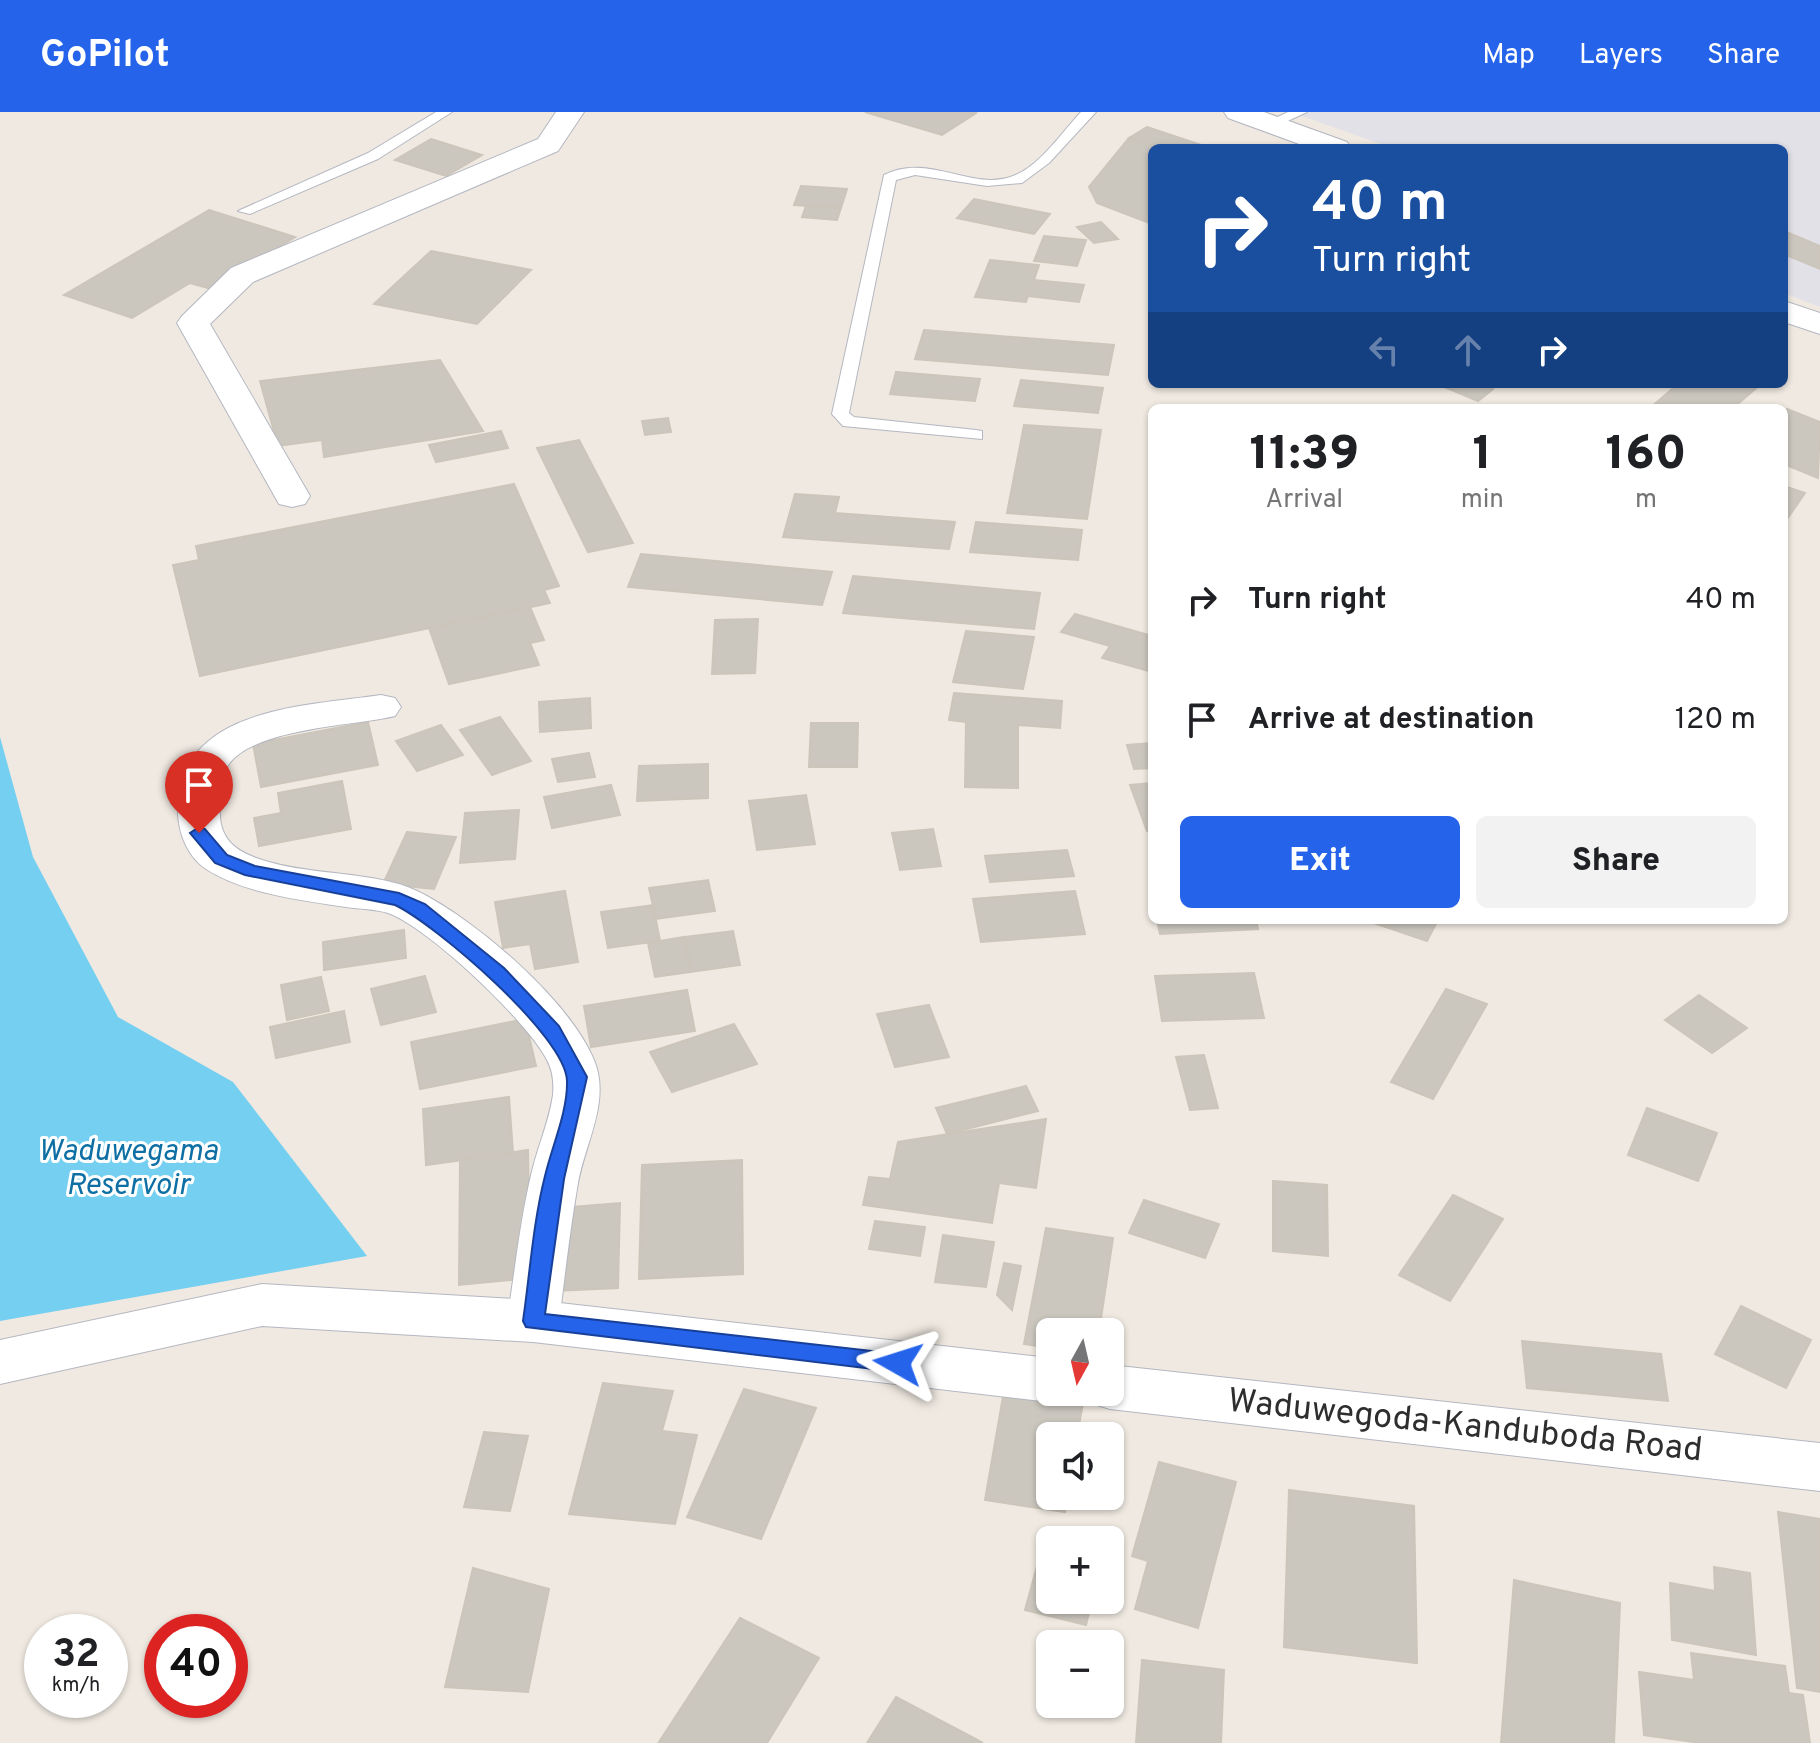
<!DOCTYPE html>
<meta charset="utf-8">
<style>
:root{--surface:#fff;--page:#f2f2f2;--text:#202124;--muted:#757577;--accent:#2563eb}
body{margin:0;font-family:Overpass,sans-serif;background:var(--page);color:var(--text);height:100vh;display:flex;flex-direction:column;font-size:30px;white-space:nowrap}
*{box-sizing:border-box;margin:0}
p{font-size:26px;color:var(--muted)}
.icon{flex:none;width:44px;height:44px;fill:none;stroke:currentColor;stroke-width:2;stroke-linecap:round;stroke-linejoin:round}
.map{position:relative;flex:1;overflow:hidden}
.side{position:absolute;left:1148px;top:292px;width:640px;height:520px;display:flex;flex-direction:column;background:var(--surface);border-radius:12px;box-shadow:0 2px 6px #0004}
.side>*{flex:none}
.guide{position:absolute;left:1148px;top:32px;width:640px;height:244px;border-radius:12px;box-shadow:0 2px 6px #0004;background:#1a4fa0;color:#fff;overflow:hidden}
.needle{width:52px;rotate:188deg}
.controls{position:absolute;left:1036px;top:1206px;display:grid;gap:16px}
.controls a{display:grid;place-items:center;width:88px;height:88px;border-radius:12px;background:var(--surface);box-shadow:0 2px 6px #0004;font-size:40px}
.speed{position:absolute;left:24px;top:1502px;display:flex;gap:16px;font-size:40px;font-weight:700;text-align:center}
.speed>*{display:grid;place-content:center;width:104px;height:104px;border-radius:50%;background:var(--surface);box-shadow:0 2px 6px #0004;line-height:1}
.speed small{font-size:20px;font-weight:400}
.speed .limit{border:12px solid #d22;background:#fff;color:#111}
.pin{position:absolute;display:grid;place-items:center;width:68px;height:68px;color:#fff;margin:-82px -34px;border-radius:50% 50% 50% 0;rotate:-45deg;box-shadow:0 0 8px #0007}
.pin .icon{rotate:45deg}
.me{position:absolute;width:88px;margin:-44px;rotate:276deg;stroke-linejoin:round;filter:drop-shadow(0 0 6px #0008)}
.turn{display:flex;align-items:center;gap:28px;height:168px;padding:0 32px;font-size:36px}
.turn .icon{width:104px;height:104px;stroke-width:2.5}
.turn b{display:block;font-size:56px;line-height:68px}
.lanes{display:flex;align-items:center;height:76px;padding:0 32px;background:#0003;justify-content:center;gap:40px;direction:ltr}
.lanes .off{opacity:.35}
.eta{display:flex;justify-content:space-evenly;align-items:center;height:136px;text-align:center}
.eta b{font-size:48px;font-weight:800;line-height:56px}
.cta{display:flex;gap:16px;margin-top:auto;padding:16px 32px}
.cta a{flex:1;height:92px;border-radius:12px;background:var(--accent);color:#fff;font-size:32px;font-weight:800;line-height:92px;text-align:center}
.cta a+a{background:var(--page);color:var(--text)}
ul{padding:0;list-style:none}
li{display:flex;align-items:center;gap:24px;height:120px;padding:0 32px}
li div{flex:1}
li b{display:block;font-size:30px}
li em{font-style:normal}
header{display:flex;align-items:center;gap:48px;box-sizing:border-box;height:112px;padding:0 40px;background:var(--accent);color:#fff}
header strong{font-size:38px}
nav{display:flex;gap:44px;margin-inline-start:auto;font-size:28px}
.map>svg:first-child{display:block}
.industrial{fill:#e3e1e8}
.water{fill:#75cff0}
.building{fill:#cbc7bf;stroke:#cbc5ba;stroke-width:2}
.lines{fill:none;stroke-linecap:round;stroke-linejoin:round}
.service-casing{stroke:#b4b7c1;stroke-width:2}
.minor-casing{stroke:#b4b7c1;stroke-width:2}
.tertiary-casing{stroke:#b4b7c1;stroke-width:2}
.secondary-casing{stroke:#b4b7c1;stroke-width:2}
.service{fill:#fff;fill-rule:evenodd}
.minor{fill:#fff;fill-rule:evenodd}
.tertiary{fill:#fff;fill-rule:evenodd}
.secondary{fill:#fff;fill-rule:evenodd}
.route{fill:#2563eb;stroke:#184099;stroke-width:2}
.labels{text-anchor:middle;dominant-baseline:central;stroke-width:6;stroke-linejoin:round;paint-order:stroke}
.water-label{font-size:30px;font-style:italic;fill:#0d6fa3;stroke:#fff}
.near-street-label{font-size:34px;fill:#2e2e2e;stroke:#fff}
</style>
<header>
<strong>GoPilot</strong>
<nav><a>Map</a><a>Layers</a><a>Share</a></nav>
</header>
<div class="map">
<svg width="1820" height="1631" viewBox="0 0 1820 1631">
<rect width="100%" height="100%" fill="#efe9e1"/>
<polygon class="industrial" points="1291,0 1820,0 1820,195 1784,181 1784,36 1392,36"/>
<polygon class="water" points="0,625 33,745 118,905 233,970 367,1144 0,1209"/>
<g class="building">
<polygon points="865,0 974,0 976,1 942,23"/>
<polygon points="1147,15 1210,36 1157,36 1129,26"/>
<polygon points="1129,26 1157,36 1152,36 1152,112 1097,91 1089,75"/>
<polygon points="431,27 482,43 446,64 395,48"/>
<polygon points="801,74 847,77 841,96 794,93"/>
<polygon points="974,87 1050,102 1034,122 957,106"/>
<polygon points="806,94 841,96 837,108 802,105"/>
<polygon points="209,98 295,125 211,177 190,171 132,206 64,183"/>
<polygon points="1101,110 1118,127 1094,131 1077,115"/>
<polygon points="1784,119 1820,134 1820,157 1784,142"/>
<polygon points="1044,124 1086,128 1077,154 1034,149"/>
<polygon points="431,139 531,158 477,212 374,192"/>
<polygon points="990,148 1039,153 1034,168 1084,173 1079,190 1028,184 1026,190 975,185"/>
<polygon points="924,218 1114,233 1108,263 915,247"/>
<polygon points="440,248 483,319 324,345 322,328 278,334 260,269"/>
<polygon points="896,260 980,267 975,289 890,282"/>
<polygon points="1021,268 1103,276 1098,301 1014,294"/>
<polygon points="1445,272 1479,272 1493,277 1478,289 1442,274"/>
<polygon points="1678,272 1761,272 1733,296 1650,296"/>
<polygon points="1787,297 1820,310 1818,366 1784,352 1784,300"/>
<polygon points="668,306 671,320 645,323 642,309"/>
<polygon points="1024,313 1101,318 1087,407 1007,401"/>
<polygon points="501,319 508,336 436,350 429,333"/>
<polygon points="579,328 633,431 588,440 537,336"/>
<polygon points="514,372 559,474 544,478 550,491 200,564 173,453 199,448 196,434"/>
<polygon points="1784,374 1805,381 1785,410 1784,410"/>
<polygon points="795,382 839,385 835,401 955,410 949,437 783,425"/>
<polygon points="976,410 1082,418 1078,448 970,440"/>
<polygon points="641,442 832,460 822,493 628,475"/>
<polygon points="853,464 1040,481 1034,517 843,501"/>
<polygon points="530,495 544,528 530,531 539,553 449,572 429,516"/>
<polygon points="1075,502 1152,524 1152,560 1102,546 1110,534 1061,520"/>
<polygon points="758,507 755,561 712,562 715,508"/>
<polygon points="966,519 1034,525 1023,577 953,570"/>
<polygon points="954,581 1062,589 1060,616 1018,613 1018,676 965,675 966,610 949,608"/>
<polygon points="590,586 591,616 540,620 539,590"/>
<polygon points="500,605 531,649 492,663 460,618"/>
<polygon points="368,610 378,653 261,675 253,632"/>
<polygon points="811,611 858,611 857,655 809,655"/>
<polygon points="441,613 463,643 417,659 396,629"/>
<polygon points="1152,631 1152,656 1134,657 1127,633"/>
<polygon points="589,641 595,665 558,670 552,647"/>
<polygon points="708,652 708,686 637,689 639,654"/>
<polygon points="342,669 351,717 259,734 254,706 281,701 278,681"/>
<polygon points="1152,671 1152,718 1147,719 1130,673"/>
<polygon points="611,673 620,703 552,716 544,685"/>
<polygon points="806,683 815,732 757,738 749,689"/>
<polygon points="519,698 515,747 460,751 465,701"/>
<polygon points="933,717 941,754 900,758 892,721"/>
<polygon points="407,720 456,725 434,777 383,772"/>
<polygon points="1067,738 1074,764 990,770 985,744"/>
<polygon points="708,768 715,799 656,807 649,776"/>
<polygon points="565,779 578,850 535,857 530,832 503,836 495,790"/>
<polygon points="1075,779 1085,822 981,830 973,787"/>
<polygon points="653,793 660,829 608,836 601,800"/>
<polygon points="1157,808 1256,808 1258,817 1160,822"/>
<polygon points="1365,808 1438,808 1427,829"/>
<polygon points="404,818 406,846 324,858 323,830"/>
<polygon points="733,819 740,853 691,860 684,825"/>
<polygon points="684,825 691,860 655,865 648,831"/>
<polygon points="1254,861 1264,906 1162,909 1155,864"/>
<polygon points="425,864 436,900 381,913 371,877"/>
<polygon points="321,865 329,899 287,908 281,873"/>
<polygon points="1446,877 1487,892 1433,987 1391,970"/>
<polygon points="687,878 695,919 591,935 584,894"/>
<polygon points="1699,883 1747,916 1712,941 1665,908"/>
<polygon points="929,893 949,945 895,955 877,902"/>
<polygon points="344,899 350,930 276,946 270,915"/>
<polygon points="525,907 536,954 420,977 411,930"/>
<polygon points="734,912 757,952 672,980 650,940"/>
<polygon points="1204,943 1218,996 1190,998 1176,945"/>
<polygon points="1026,974 1038,999 947,1022 936,996"/>
<polygon points="509,985 513,1041 426,1053 423,997"/>
<polygon points="1647,996 1717,1021 1698,1069 1628,1043"/>
<polygon points="1046,1007 1036,1076 999,1071 992,1111 863,1093 869,1065 890,1067 898,1030"/>
<polygon points="528,1038 530,1166 459,1173 460,1048"/>
<polygon points="742,1048 743,1162 639,1167 642,1053"/>
<polygon points="1273,1069 1327,1073 1328,1144 1273,1139"/>
<polygon points="1453,1083 1503,1107 1450,1189 1399,1163"/>
<polygon points="1144,1088 1219,1112 1205,1146 1129,1121"/>
<polygon points="620,1091 618,1176 555,1179 559,1096"/>
<polygon points="875,1109 925,1115 920,1144 869,1137"/>
<polygon points="1046,1116 1113,1126 1099,1220 1050,1220 1050,1236 1024,1232"/>
<polygon points="943,1123 994,1130 986,1175 935,1170"/>
<polygon points="1004,1151 1021,1154 1012,1198 997,1183"/>
<polygon points="1741,1194 1811,1228 1786,1276 1715,1242"/>
<polygon points="1522,1229 1661,1242 1668,1289 1527,1276"/>
<polygon points="603,1271 673,1279 662,1319 697,1323 675,1412 569,1402"/>
<polygon points="744,1277 816,1296 761,1427 687,1405"/>
<polygon points="1004,1279 1083,1291 1077,1324 1050,1324 1050,1384 1068,1384 1065,1400 985,1388"/>
<polygon points="484,1320 528,1324 510,1399 464,1395"/>
<polygon points="1159,1350 1236,1370 1198,1516 1135,1497 1148,1449 1132,1444"/>
<polygon points="1289,1378 1414,1394 1417,1551 1284,1535"/>
<polygon points="1778,1400 1820,1407 1820,1580 1797,1576"/>
<polygon points="1043,1432 1050,1434 1050,1488 1092,1488 1086,1513 1025,1498"/>
<polygon points="1714,1455 1750,1461 1756,1543 1672,1528 1670,1471 1715,1479"/>
<polygon points="473,1456 549,1477 528,1580 445,1575"/>
<polygon points="1514,1468 1620,1491 1614,1631 1501,1631"/>
<polygon points="740,1506 819,1546 767,1631 659,1630"/>
<polygon points="1691,1541 1785,1554 1789,1581 1803,1583 1810,1631 1701,1631 1644,1623 1639,1560 1694,1568"/>
<polygon points="1142,1548 1224,1558 1221,1631 1136,1631"/>
<polygon points="896,1585 983,1631 867,1631"/>
</g>
<g class="lines">
<g class="service-casing">
<g id="service">
<polygon points="436,0 452,0 378,47 250,102 238,99 368,41"/>
<path d="M1081,0H1096L1049,51L1022,71L987,74L915,63L896,68L849,301L854,305L976,318L982,319V327L843,314L832,302L884,63C928,40 973,80 1013,64C1040,54 1062,20 1081,0Z"/>
<polygon points="1288,0 1307,0 1275,15 1263,12"/>
</g>
</g>
<g class="minor-casing">
<g id="minor">
<polygon points="556,0 584,0 558,39 253,170 210,212 310,384 305,392 292,395 279,392 177,211 182,204 231,156 538,27"/>
<path d="M381,583L395,586L401,595L395,604C355,614 246,616 226,657C220,671 219,690 220,705C222,733 244,743 269,750C312,763 379,760 417,779C475,807 569,888 594,948C611,989 585,1031 578,1071C570,1117 565,1163 559,1209L551,1224L533,1230L515,1224L507,1209C515,1159 520,1108 532,1059C538,1034 549,1010 553,983C554,971 553,959 547,948C528,910 428,815 388,801C375,797 359,797 346,795C301,788 245,782 206,757C187,744 178,720 178,699C177,595 306,594 381,583Z"/>
</g>
</g>
<g class="tertiary-casing">
<g id="tertiary">
<polygon points="262,1172 533,1188 1050,1246 1050,1280 1071,1280 1050,1290 533,1230 262,1214 0,1272 0,1228"/>
<polygon points="1110,1253 1820,1331 1820,1379 1110,1297 1091,1291 1086,1280 1110,1280"/>
</g>
</g>
<g class="secondary-casing">
<g id="secondary">
<polygon points="1224,0 1264,0 1347,30 1351,36 1310,36 1228,6"/>
<polygon points="1784,189 1820,201 1820,222 1784,210"/>
</g>
</g>
<use href="#service" class="service"/>
<use href="#minor" class="minor"/>
<use href="#tertiary" class="tertiary"/>
<use href="#secondary" class="secondary"/>
</g>
<path class="route" d="M199,715L205,717L227,743L255,754L399,781L425,792L504,856L559,914L587,965L564,1067L545,1202L898,1242L906,1244L909,1251L906,1257L898,1260L526,1215L523,1209C530,1161 533,1111 545,1064C552,1034 568,999 567,969C566,924 435,812 395,793L245,763L215,751L190,721Z"/>
<g class="labels">
<g class="water-label">
<text x="128" y="1040">Waduwegama<tspan x="128" dy="34">Reservoir</tspan></text>
</g>
<g class="near-street-label">
<text transform="translate(1465 1315) rotate(6)">Waduwegoda-Kanduboda Road</text>
</g>
</g>
</svg>
<div class="controls">
<a><svg class="needle" viewBox="-14 -14 28 28"><path d="M0-13l5 13h-10z" fill="#e53935"/><path d="M0 13l5-13h-10z" fill="#757577"/></svg></a>
<a><svg class="icon" aria-label="sound" viewBox="0 0 24 24"><path d="M4 9h4l5-4v14l-5-4H4zM17 9q2 3 0 6"/></svg></a>
<a>+</a>
<a>−</a>
</div>
<div class="speed"><div>32<small>km/h</small></div><div class="limit">40</div></div>
<div class="pin" style="left:199px;top:721px;background:#d93025"><svg class="icon" aria-label="arrive" viewBox="0 0 24 24"><path d="M6 21V4h12l-3 4 3 4H6"/></svg></div>
<svg class="me" style="left:898px;top:1251px" viewBox="-20 -20 40 40"><path d="M0-17L14 15 0 8-14 15z" fill="#2563eb" stroke="#fff" stroke-width="4"/></svg>
<div class="guide">
<div class="turn"><svg class="icon" aria-label="right" viewBox="0 0 24 24"><path d="M7 20v-9h11M14 6l5 5-5 5"/></svg><div><b>40 m</b>Turn right</div></div>
<div class="lanes"><svg class="icon off" aria-label="left" viewBox="0 0 24 24"><path d="M17 20v-9H6M10 6l-5 5 5 5"/></svg><svg class="icon off" aria-label="ahead" viewBox="0 0 24 24"><path d="M12 20V5M6 11l6-6 6 6"/></svg><svg class="icon" aria-label="right" viewBox="0 0 24 24"><path d="M7 20v-9h11M14 6l5 5-5 5"/></svg></div>
</div>
<section class="side">
<div class="eta">
<div><b>11:39</b><p>Arrival</p></div>
<div><b>1</b><p>min</p></div>
<div><b>160</b><p>m</p></div>
</div>
<ul>
<li><svg class="icon" aria-label="right" viewBox="0 0 24 24"><path d="M7 20v-9h11M14 6l5 5-5 5"/></svg><div><b>Turn right</b></div><em>40 m</em></li>
<li><svg class="icon" aria-label="arrive" viewBox="0 0 24 24"><path d="M6 21V4h12l-3 4 3 4H6"/></svg><div><b>Arrive at destination</b></div><em>120 m</em></li>
</ul>
<div class="cta"><a>Exit</a><a>Share</a></div>
</section>
</div>
